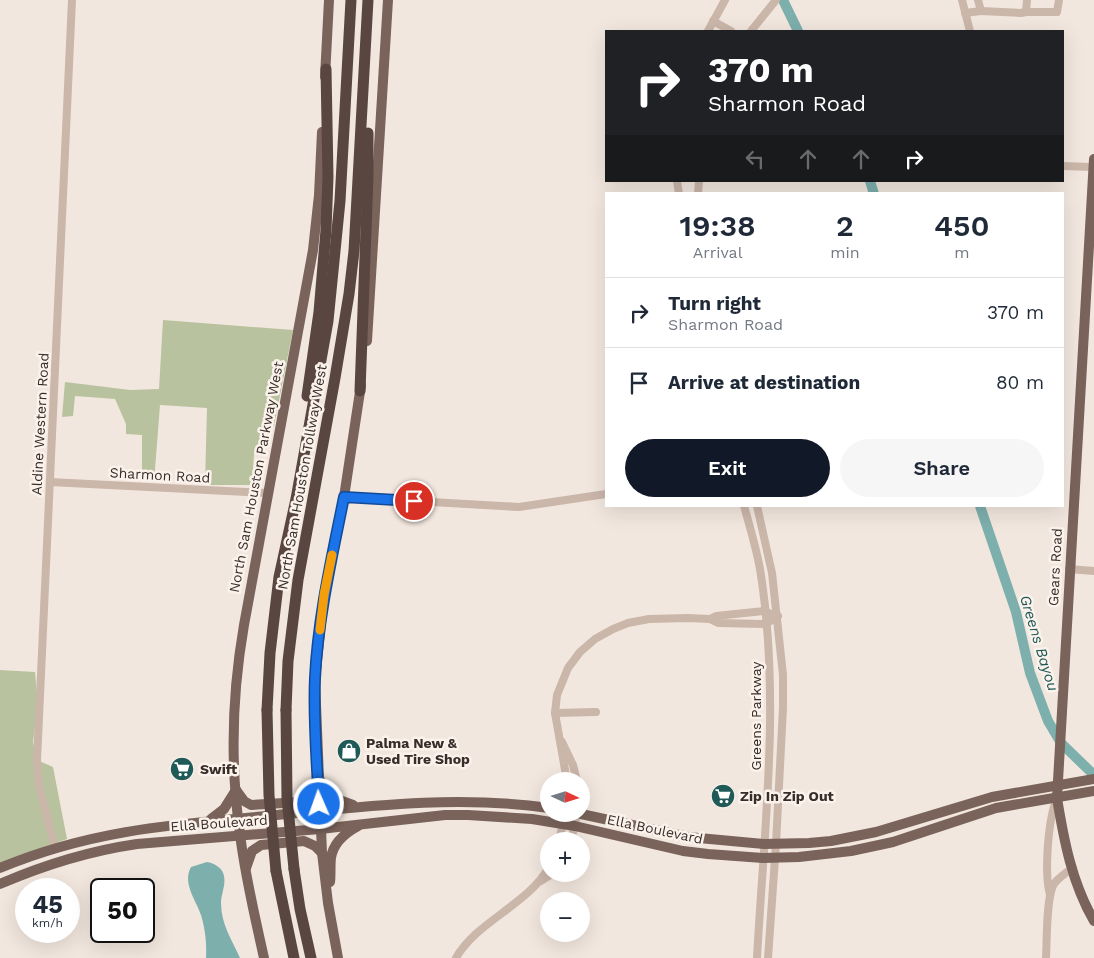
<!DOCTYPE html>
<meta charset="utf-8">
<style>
:root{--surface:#fff;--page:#f6f6f7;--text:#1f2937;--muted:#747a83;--line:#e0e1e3;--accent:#111827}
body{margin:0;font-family:"Work Sans",sans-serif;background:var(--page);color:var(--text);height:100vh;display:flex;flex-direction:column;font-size:19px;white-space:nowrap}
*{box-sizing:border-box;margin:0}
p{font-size:16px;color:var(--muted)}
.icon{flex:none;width:28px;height:28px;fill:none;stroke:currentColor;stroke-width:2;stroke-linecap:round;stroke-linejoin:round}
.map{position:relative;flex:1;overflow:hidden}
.sheet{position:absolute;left:605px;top:192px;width:459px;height:315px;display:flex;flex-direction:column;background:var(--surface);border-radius:0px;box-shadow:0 5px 20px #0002}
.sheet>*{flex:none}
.guide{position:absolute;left:605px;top:30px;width:459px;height:152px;border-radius:0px;box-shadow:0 5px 20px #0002;background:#202124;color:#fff;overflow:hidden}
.needle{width:32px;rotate:94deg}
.controls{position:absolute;left:540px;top:772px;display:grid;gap:10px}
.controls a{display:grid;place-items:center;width:50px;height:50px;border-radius:50%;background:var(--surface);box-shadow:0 5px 20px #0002;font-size:25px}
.speed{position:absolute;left:15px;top:878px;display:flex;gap:10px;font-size:25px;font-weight:700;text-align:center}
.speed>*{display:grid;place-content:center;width:65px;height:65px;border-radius:50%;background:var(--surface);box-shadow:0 5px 20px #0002;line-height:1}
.speed small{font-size:12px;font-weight:400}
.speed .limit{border:2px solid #111;border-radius:8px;background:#fff;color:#111}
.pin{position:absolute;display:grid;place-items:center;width:42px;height:42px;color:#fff;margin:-21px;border:2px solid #fff;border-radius:50%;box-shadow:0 1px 5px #0007}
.me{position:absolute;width:55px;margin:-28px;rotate:358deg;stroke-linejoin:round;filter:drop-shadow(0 0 4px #0008)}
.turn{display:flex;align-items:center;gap:18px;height:105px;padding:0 20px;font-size:22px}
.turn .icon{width:65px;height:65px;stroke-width:2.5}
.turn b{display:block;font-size:35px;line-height:42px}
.lanes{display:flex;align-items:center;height:48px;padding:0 20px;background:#0003;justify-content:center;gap:25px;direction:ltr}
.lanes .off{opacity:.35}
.eta{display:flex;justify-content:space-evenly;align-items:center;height:85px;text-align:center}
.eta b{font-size:30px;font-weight:600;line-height:35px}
.action{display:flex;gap:10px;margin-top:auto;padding:10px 20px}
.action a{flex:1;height:58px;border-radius:30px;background:var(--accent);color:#fff;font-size:20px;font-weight:600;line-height:58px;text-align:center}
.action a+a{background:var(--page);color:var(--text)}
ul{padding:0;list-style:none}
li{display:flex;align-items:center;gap:15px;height:70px;padding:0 20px;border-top:1px solid var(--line)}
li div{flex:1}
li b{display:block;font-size:19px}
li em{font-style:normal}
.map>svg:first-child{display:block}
.green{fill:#b9c29e}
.water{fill:#7dafad}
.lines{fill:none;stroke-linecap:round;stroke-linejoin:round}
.river{stroke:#7dafad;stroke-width:10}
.minor{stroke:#cbb6aa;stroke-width:8}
.major{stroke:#7a635b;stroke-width:10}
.highway{stroke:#594641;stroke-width:11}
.highway-bridge{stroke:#594641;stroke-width:11}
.route-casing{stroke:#114b97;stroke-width:12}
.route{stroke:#1a73e8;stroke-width:9}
.slow{stroke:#f59e0b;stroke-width:9}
.labels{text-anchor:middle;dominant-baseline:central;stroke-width:5;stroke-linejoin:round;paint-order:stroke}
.street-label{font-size:14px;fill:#382d29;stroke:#faf2eb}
.poi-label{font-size:14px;font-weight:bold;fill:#382d29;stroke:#faf2eb;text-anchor:start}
.water-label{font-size:15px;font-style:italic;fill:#1f5958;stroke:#faf2eb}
</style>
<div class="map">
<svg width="1094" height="958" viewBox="0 0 1094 958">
<rect width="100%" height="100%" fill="#f2e7de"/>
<g class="green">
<polygon points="163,320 293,330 274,426 254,454 252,485 205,485 207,408 160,405 154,482 142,479 142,435 126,434 126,424 115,399 75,396 73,416 62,417 65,382 130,390 159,389"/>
<polygon points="0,670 35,672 38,706 33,742 37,760 53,767 67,839 0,863"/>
</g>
<path class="water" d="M207,862C214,863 223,868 224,876C226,885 221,894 221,903C221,924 232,940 240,958H206C207,944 205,928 201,915C196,900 182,883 191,867Z"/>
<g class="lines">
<g class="river">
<polyline points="783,0 798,31"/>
<polyline points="870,181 874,194"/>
<polyline points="980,506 1016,612 1030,673 1048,721 1061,743 1094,775"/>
</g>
<g class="minor">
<polyline points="962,0 970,31"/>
<polyline points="981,11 1021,13 1026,12 1027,0"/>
<polyline points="1026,12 1057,12 1059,0"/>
<polyline points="965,13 981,11 978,0"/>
<polyline points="713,21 731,31"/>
<polyline points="708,31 725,0"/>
<polyline points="751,31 776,0"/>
<polyline points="1062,166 1093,167"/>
<polyline points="677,181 679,194"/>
<polyline points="698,194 699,181"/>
<polyline points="50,482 268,493"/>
<polyline points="344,497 519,507 606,494"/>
<path d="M744,506C750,527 756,547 760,569C781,698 764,829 757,958"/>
<polyline points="757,506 772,573 783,675 783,708 776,844 768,958"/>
<polyline points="1069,569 1094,571"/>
<polyline points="710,619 716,616 765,611 769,613"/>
<polyline points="555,713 596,712"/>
<polyline points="562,742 573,765 577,781"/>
<polyline points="567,781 555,713 557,695 568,668 580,652 595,639 613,629 628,623 649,619 688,618 710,619 718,623 766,624 778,616"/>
<polyline points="559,841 565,814"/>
<polyline points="571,841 577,814"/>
<polyline points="55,848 39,786 37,761 72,0"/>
<polyline points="541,881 552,874"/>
<path d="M1050,895C1044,873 1048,819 1057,798"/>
<path d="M456,958C477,921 529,904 549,867"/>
<path d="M1046,958C1047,942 1046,896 1054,884C1058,878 1066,873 1071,869"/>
</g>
<g class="major">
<polyline points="325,77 329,0"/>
<path d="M1094,159L1057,798C1064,841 1072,883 1094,921"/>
<polyline points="367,341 388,0"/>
<polyline points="319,779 334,798 353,805"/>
<polyline points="236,790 244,801 251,805 301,802 308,799 316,782"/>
<polyline points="581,814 688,837 764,844 809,843 831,841 876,832 992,797 1094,779"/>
<polyline points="211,819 224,809 236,790"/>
<path d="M0,868C93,829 179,824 277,815C368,806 458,795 549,808"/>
<polyline points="246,868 252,851 261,845 304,841 315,846 322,853"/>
<path d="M330,882C331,875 330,866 331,858C333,843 345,833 358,826"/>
<path d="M0,884C44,865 89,851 137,844L320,829L445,815H468L532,819L575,826L683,851L708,854L763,858L799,857L851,851L893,842L996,808L1094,791"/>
<path d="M264,958C255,917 245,876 240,834C230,764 232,694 244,625L313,250L319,195L322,132"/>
<polyline points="338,958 328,903 322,853 315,680 324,595 344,497 361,385"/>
</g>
<g class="highway">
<polyline points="360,391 368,176 368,133"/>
<polyline points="307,396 319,312 326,230 328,177 326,69"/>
<polyline points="267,710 270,653 279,577 296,499 328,321 340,201 351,0"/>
<polyline points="286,710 288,661 298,580 335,378 349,294 354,251 368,0"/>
<polyline points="294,869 300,909 311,958"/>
<polyline points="276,871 294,958"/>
</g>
<g class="highway-bridge">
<polyline points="267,710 269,795 276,871"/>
<polyline points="286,710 287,798 294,869"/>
</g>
</g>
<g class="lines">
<g class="route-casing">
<path id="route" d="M319,804C317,763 313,720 315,678C318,617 332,557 344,497L414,501"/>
</g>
<use href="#route" class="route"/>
<polyline class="slow" points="320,630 324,595 332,555"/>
</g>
<defs>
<g id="shop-disc" transform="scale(1.25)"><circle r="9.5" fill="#1f5958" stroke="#faf2eb"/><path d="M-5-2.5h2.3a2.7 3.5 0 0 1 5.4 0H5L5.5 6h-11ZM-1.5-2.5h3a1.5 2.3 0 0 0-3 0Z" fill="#fff"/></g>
<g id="supermarket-disc" transform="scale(1.25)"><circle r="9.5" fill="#1f5958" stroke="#faf2eb"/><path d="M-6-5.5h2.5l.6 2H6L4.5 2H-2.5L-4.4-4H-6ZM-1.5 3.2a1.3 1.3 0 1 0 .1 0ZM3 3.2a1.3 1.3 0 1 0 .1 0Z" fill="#fff"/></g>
</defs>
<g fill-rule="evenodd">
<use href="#shop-disc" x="349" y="751"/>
<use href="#supermarket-disc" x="182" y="769"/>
<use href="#supermarket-disc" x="723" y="796"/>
</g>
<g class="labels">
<g class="street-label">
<text transform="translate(40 424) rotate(-87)">Aldine Western Road</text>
<text transform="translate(160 475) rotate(3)">Sharmon Road</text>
<text transform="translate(256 477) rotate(-79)">North Sam Houston Parkway West</text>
<text transform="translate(302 477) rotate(-80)">North Sam Houston Tollway West</text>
<text transform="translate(1055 567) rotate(-87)">Gears Road</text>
<text transform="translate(756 716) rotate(-90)">Greens Parkway</text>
<text transform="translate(219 823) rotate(-4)">Ella Boulevard</text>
<text transform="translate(655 829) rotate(12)">Ella Boulevard</text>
</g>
<g class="poi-label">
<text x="366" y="743">Palma New &amp;<tspan x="366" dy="16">Used Tire Shop</tspan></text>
<text x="200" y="769">Swift</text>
<text x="740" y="796">Zip In Zip Out</text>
</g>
<g class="water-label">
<text transform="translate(1039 643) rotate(73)">Greens Bayou</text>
</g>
</g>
</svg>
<div class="controls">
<a><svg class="needle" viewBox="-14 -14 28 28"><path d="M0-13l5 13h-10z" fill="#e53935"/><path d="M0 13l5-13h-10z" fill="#747a83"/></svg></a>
<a>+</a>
<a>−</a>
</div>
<div class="speed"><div>45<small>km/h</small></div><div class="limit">50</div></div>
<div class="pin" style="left:414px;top:501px;background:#d93025"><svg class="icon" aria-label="arrive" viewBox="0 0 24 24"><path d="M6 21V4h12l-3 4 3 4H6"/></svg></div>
<svg class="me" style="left:319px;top:804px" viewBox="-20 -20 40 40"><circle r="17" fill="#1a73e8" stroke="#fff" stroke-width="3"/><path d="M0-11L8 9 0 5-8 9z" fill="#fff"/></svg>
<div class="guide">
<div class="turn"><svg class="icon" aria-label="right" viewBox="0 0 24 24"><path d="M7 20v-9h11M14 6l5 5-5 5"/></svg><div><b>370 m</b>Sharmon Road</div></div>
<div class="lanes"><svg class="icon off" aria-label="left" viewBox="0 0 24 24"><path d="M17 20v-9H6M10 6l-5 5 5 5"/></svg><svg class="icon off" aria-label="ahead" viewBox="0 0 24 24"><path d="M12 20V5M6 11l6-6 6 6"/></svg><svg class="icon off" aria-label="ahead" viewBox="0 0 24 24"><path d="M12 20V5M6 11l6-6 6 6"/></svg><svg class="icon" aria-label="right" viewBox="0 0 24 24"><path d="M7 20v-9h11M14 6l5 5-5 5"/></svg></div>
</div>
<section class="sheet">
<div class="eta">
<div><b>19:38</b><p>Arrival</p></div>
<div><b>2</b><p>min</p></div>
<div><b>450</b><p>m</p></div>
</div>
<ul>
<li><svg class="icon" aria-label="right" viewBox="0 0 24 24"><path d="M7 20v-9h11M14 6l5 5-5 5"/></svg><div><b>Turn right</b><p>Sharmon Road</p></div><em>370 m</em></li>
<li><svg class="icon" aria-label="arrive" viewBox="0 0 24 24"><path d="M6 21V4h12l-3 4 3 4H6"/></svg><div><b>Arrive at destination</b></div><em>80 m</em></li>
</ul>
<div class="action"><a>Exit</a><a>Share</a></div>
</section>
</div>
